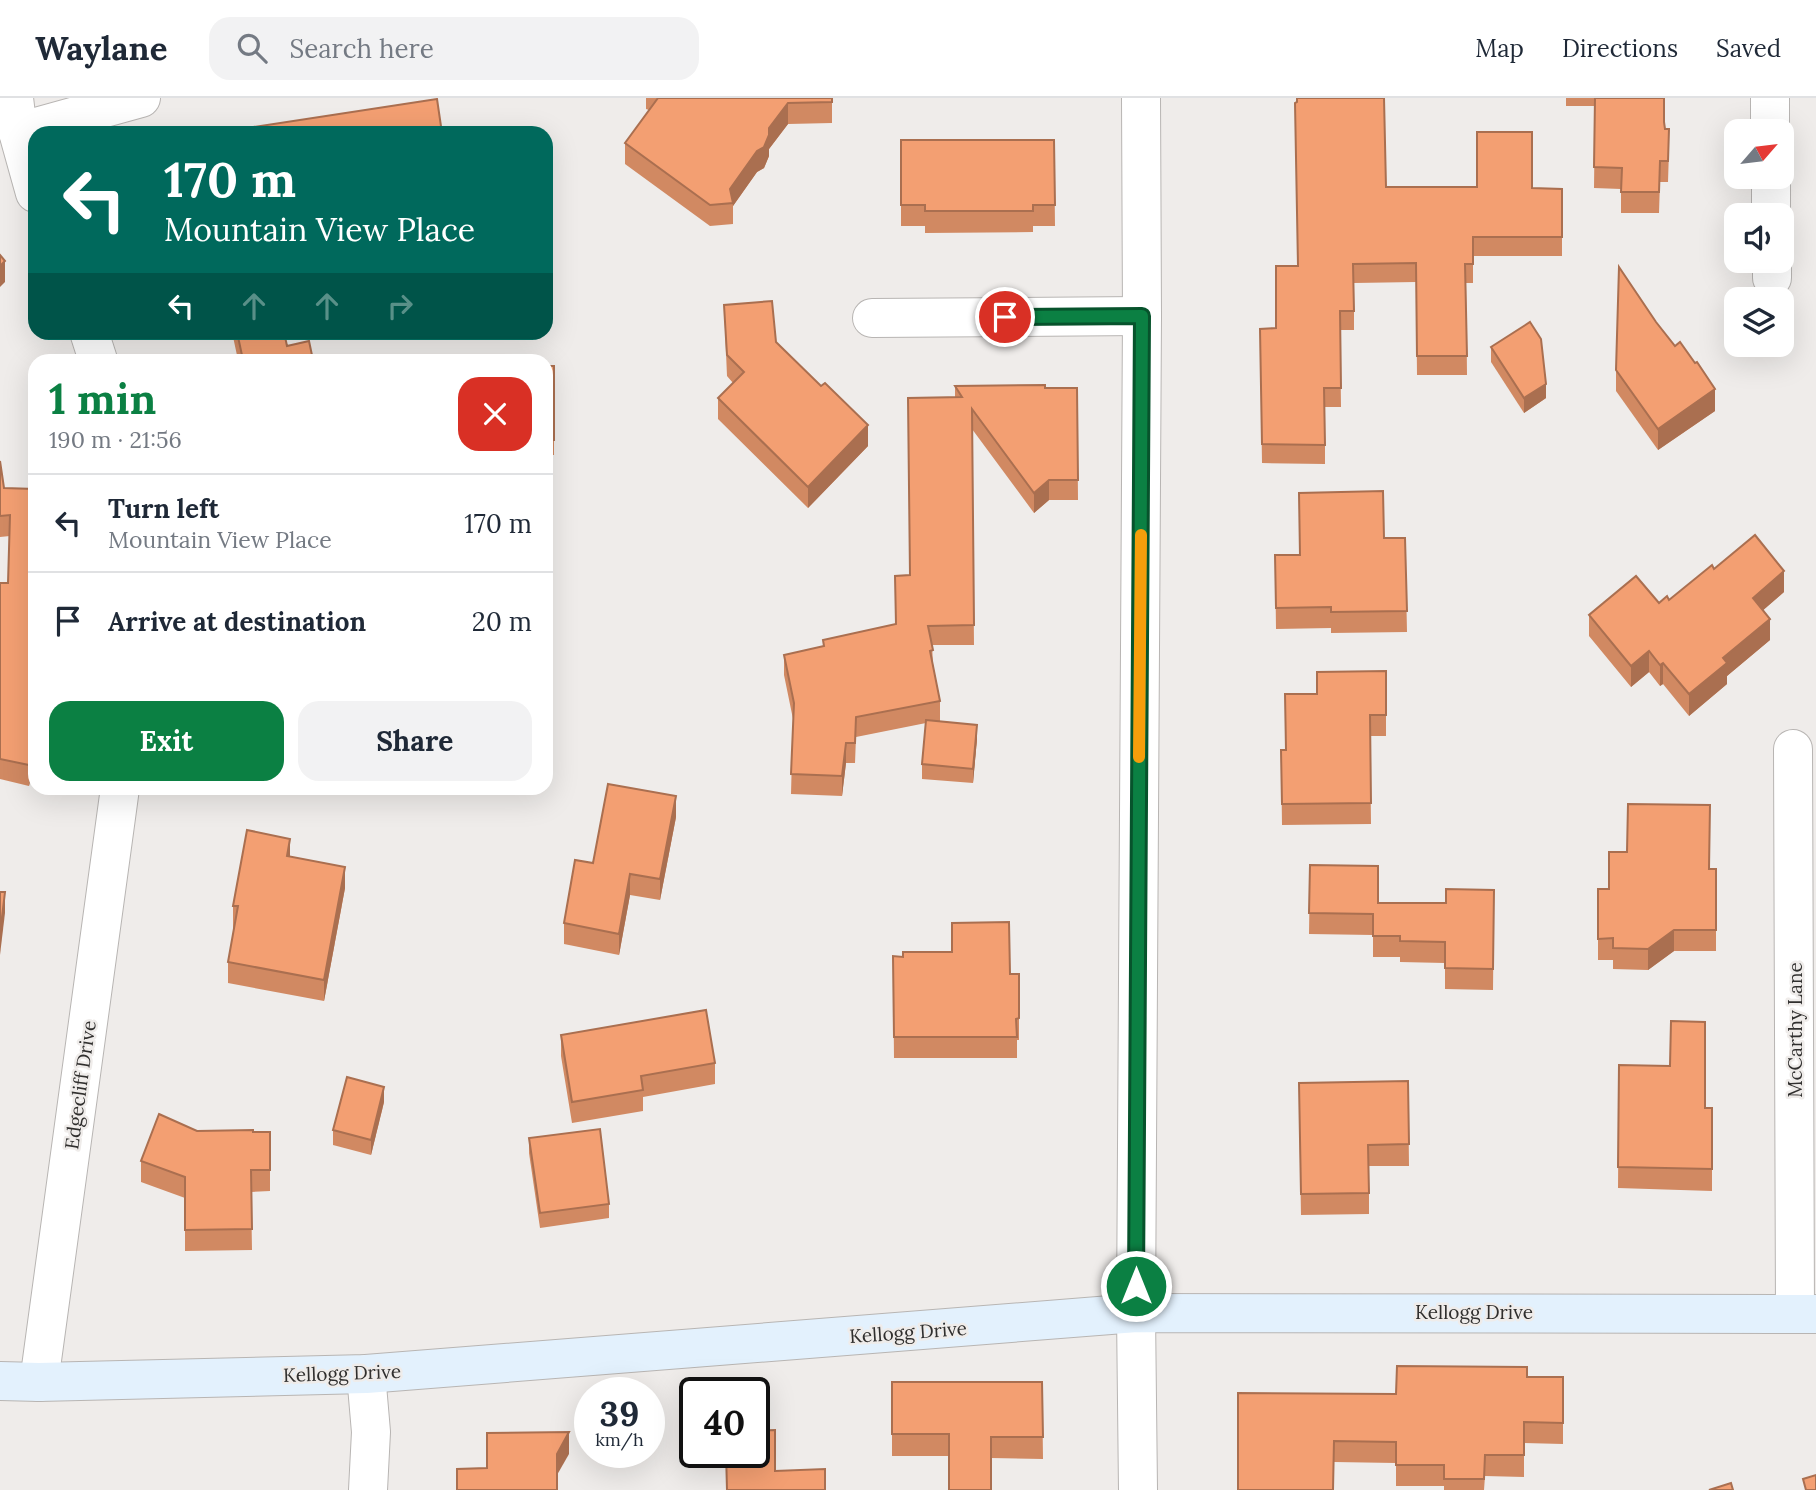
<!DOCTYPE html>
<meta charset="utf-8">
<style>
:root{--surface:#fff;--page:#f2f2f3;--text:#1f2937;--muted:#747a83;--line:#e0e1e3;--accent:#0b8043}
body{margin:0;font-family:Lora,serif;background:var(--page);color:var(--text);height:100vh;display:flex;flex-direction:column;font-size:26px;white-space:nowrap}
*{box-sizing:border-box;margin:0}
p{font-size:23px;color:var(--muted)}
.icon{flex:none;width:38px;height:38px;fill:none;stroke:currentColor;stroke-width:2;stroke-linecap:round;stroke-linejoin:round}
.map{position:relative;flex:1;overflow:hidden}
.side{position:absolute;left:28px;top:256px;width:525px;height:441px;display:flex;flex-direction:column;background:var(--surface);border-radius:21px;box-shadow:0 7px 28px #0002}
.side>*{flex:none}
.top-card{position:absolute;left:28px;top:28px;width:525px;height:214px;border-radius:21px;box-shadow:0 7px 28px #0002;background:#00695c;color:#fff;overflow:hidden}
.needle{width:46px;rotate:62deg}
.tools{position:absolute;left:1724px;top:21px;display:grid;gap:14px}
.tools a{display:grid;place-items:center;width:70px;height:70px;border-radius:14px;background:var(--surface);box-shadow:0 7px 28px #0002;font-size:35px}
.speed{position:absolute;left:574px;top:1279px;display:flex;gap:14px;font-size:35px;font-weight:700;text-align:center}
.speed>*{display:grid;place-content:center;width:91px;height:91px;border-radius:50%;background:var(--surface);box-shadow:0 7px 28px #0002;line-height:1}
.speed small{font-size:18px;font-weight:400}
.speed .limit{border:4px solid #111;border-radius:10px;background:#fff;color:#111}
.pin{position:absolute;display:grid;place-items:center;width:60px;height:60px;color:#fff;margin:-30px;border:4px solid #fff;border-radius:50%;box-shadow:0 2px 7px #0007}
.me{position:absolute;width:77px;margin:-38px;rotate:0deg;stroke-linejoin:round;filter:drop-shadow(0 0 5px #0008)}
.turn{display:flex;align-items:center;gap:24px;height:147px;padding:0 21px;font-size:32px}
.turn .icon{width:91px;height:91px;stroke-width:2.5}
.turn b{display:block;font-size:49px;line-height:60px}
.lanes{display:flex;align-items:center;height:66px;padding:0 21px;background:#0003;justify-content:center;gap:35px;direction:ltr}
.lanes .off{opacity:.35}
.round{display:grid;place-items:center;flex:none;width:74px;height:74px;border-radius:21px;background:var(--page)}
.head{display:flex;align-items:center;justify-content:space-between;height:119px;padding:0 21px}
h1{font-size:42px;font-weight:700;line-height:52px;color:var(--accent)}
.cta{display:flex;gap:14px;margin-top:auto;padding:14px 21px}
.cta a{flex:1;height:80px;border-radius:21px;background:var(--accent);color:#fff;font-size:28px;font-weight:700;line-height:80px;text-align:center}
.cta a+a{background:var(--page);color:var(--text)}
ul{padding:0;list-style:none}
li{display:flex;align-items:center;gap:21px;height:98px;padding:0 21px;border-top:2px solid var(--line)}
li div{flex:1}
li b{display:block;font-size:26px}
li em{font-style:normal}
header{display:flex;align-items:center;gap:42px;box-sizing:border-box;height:98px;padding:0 35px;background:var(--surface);border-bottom:2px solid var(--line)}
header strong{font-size:33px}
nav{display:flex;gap:38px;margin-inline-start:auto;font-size:24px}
.search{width:490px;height:63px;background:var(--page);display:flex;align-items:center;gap:18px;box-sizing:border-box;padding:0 24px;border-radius:21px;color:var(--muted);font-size:26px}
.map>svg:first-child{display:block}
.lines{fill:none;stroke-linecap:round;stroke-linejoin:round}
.minor-casing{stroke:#b8b5b3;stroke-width:40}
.tertiary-casing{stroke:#b8b5b3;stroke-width:40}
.secondary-casing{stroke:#b8b5b3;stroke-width:40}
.minor{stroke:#fff;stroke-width:38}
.tertiary{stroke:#fff;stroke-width:38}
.secondary{stroke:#e3f1fd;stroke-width:38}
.wall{fill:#d18962}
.shaded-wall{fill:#aa6f50}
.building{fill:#f39f72;stroke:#aa6f50;stroke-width:2}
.route-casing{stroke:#07532c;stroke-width:18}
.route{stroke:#0b8043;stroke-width:12}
.slow{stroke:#f59e0b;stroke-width:12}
.labels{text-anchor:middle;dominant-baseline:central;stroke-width:5;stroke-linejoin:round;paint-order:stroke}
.street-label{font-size:19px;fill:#302f2e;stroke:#efecea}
</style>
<header>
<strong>Waylane</strong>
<div class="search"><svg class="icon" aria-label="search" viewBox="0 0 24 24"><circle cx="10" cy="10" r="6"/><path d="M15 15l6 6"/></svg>Search here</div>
<nav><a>Map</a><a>Directions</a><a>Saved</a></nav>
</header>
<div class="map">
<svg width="1816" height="1392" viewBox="0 0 1816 1392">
<rect width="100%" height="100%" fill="#efecea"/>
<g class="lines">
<g class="minor-casing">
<g id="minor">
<polyline points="14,0 18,34 35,95"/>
<polyline points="1770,0 1770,33"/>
<polyline points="18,34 141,0"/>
<polyline points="1771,79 1771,117"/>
<polyline points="1772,163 1772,180"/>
<polyline points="872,220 1142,218"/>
<polyline points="89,234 98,262"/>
<polyline points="1793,651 1795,1214"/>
<polyline points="1136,1215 1138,1392"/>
<polyline points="366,1276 371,1334 368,1392"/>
<polyline points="39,1284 120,690"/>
</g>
</g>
<g class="tertiary-casing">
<polyline id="tertiary" points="1136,1215 1142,218 1141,0"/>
</g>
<g class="secondary-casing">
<polyline id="secondary" points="0,1283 39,1284 366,1276 1136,1215 1816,1216"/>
</g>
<use href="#minor" class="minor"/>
<use href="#tertiary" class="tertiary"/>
<use href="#secondary" class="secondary"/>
</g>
<g class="wall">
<polygon points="646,0 832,0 832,25 788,26 769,51 769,58 764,70 757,74 733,108 733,126 710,128 625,66 625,45 649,12 646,11"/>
<polygon points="1566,0 1665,0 1664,26 1669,52 1668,84 1660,84 1659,115 1621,115 1621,91 1594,90 1595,8 1566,8"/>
<polygon points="901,42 1054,42 1055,128 1033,128 1033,134 925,135 925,128 901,128"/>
<polygon points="1386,89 1562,91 1562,158 1473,158 1473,185 1466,185 1467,277 1417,277 1416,184 1354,185 1354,232 1340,232 1341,309 1325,309 1325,366 1262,365 1260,231 1276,230 1298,168"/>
<polygon points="724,207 776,244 821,288 868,348 808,410 718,321 718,300 733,285 727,278"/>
<polygon points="1656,224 1675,248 1715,313 1658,352 1616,293 1616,272"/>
<polygon points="232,234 284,234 287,248 313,262 238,262"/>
<polygon points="1491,249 1546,300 1524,315 1491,264"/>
<rect x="546" y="268" width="8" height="89"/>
<polygon points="955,288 1077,290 1078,402 1049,402 1034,415 972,331 974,547 932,547 933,566 940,603 940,623 937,623 977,641 973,685 922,681 922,666 926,625 856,639 855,665 846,665 842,698 791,696 793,621 784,577 784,557 823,548 823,542 895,526 909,477 955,299"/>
<polygon points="0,363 4,390 35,391 35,655 29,688 0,681 0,485 8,485 10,438 0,439"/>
<polygon points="1384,440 1405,440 1407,534 1331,535 1331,530 1276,531 1275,457 1299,457"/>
<polygon points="1714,471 1784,494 1763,512 1770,542 1727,578 1727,586 1689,618 1663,586 1660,588 1649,574 1631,589 1589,538 1589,517 1659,505 1669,502"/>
<polygon points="1386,573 1386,638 1370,638 1371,726 1282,727 1281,652 1286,652 1317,596"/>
<polygon points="676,719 660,802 630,797 619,857 564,846 564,825 593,765"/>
<polygon points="290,758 345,790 324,903 228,885 228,864 234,830 233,830 233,808"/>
<polygon points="1310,767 1378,805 1446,805 1494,792 1493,892 1445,891 1445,865 1400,864 1400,859 1373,859 1373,837 1309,836"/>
<polygon points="1709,771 1716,771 1716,853 1674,853 1648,872 1613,871 1613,862 1598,862 1598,791 1609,791"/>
<polygon points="893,858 1010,876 1019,876 1019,942 1017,942 1017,960 894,960"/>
<polygon points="561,937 715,965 715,986 643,999 643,1013 572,1025 561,958"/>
<polygon points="1619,967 1705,1010 1712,1010 1712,1093 1618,1090"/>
<polygon points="1408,983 1409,1068 1369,1068 1369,1116 1301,1117 1299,1006"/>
<polygon points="384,1004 371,1057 333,1047 333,1032"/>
<polygon points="197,1033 270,1034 270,1093 251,1094 252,1152 185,1153 185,1100 141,1084 141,1063"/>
<polygon points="529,1040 609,1106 609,1120 540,1130 529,1055"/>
<polygon points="1527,1279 1563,1279 1563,1346 1524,1345 1524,1379 1485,1378 1484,1392 1444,1392 1444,1388 1396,1388 1396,1365 1334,1364 1238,1392 1396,1296"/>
<polygon points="892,1284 1042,1284 1043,1361 991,1360 949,1358 892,1358"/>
</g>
<g class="shaded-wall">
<polygon points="788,5 788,26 769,51 769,58 764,70 757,74 733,108 730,91 769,30"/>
<polygon points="5,163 5,184 0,189 0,168"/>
<polygon points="1546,286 1546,300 1524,315 1524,300"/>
<polygon points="1715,291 1715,313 1658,352 1658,331"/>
<polygon points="868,327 868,348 808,410 808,389"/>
<polygon points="1049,382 1049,402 1034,415 1034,395"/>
<polygon points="1784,473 1784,494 1753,521 1753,500"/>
<polygon points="1770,521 1770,542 1727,578 1727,586 1689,618 1689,596 1723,560"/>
<polygon points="1649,553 1649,574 1631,589 1631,568"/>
<polygon points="1663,565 1663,586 1660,588 1660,567"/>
<polygon points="977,627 977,641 973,685 973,671"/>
<polygon points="35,634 35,655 29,688 29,667"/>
<polygon points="846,645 846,665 842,698 842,678"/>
<polygon points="676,698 676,719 660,802 660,781"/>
<polygon points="290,741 290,762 287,758"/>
<polygon points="345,769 345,790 324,903 324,882"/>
<polygon points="630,776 630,797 619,857 619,836"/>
<polygon points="5,794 5,815 0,857 0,836"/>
<polygon points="1674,832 1674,853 1648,872 1648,851"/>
<polygon points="384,989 384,1004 371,1057 371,1042"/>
<polygon points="569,1334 569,1356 557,1377 557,1356"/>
</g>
<g class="building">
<polygon points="658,0 832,0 832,4 788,5 769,30 769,37 764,49 757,53 730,91 733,105 710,107 625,45"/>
<polygon points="1297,0 1384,0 1386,89 1477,89 1477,34 1532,34 1532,90 1562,91 1562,139 1473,139 1473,166 1465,166 1467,258 1417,258 1416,165 1353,166 1354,213 1340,213 1341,290 1324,290 1325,347 1262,346 1260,231 1276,230 1276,168 1298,168 1295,5 1297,4"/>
<polygon points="1595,0 1664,0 1664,24 1665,31 1669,31 1668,63 1660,63 1659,94 1621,94 1622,70 1594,69"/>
<polygon points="437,1 442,35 248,35 247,30"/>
<polygon points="901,42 1054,42 1055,107 1033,107 1033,113 925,113 925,107 901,107"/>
<polygon points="0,157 5,163 0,168"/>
<polygon points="1619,169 1656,224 1675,248 1680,244 1695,265 1697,264 1715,291 1658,331 1616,272"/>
<polygon points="772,203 776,244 821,288 825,285 868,327 808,389 718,300 744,274 727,257 724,207"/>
<polygon points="1530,224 1541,241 1546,286 1524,300 1491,249"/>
<polygon points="237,234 284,234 287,248 309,243 313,262 243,262"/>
<rect x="546" y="268" width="8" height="74"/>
<polygon points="1045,287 1045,290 1077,290 1078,382 1049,382 1034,395 972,311 974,527 928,528 933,552 930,553 940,603 856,619 855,645 846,645 842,678 791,676 794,605 784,557 824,548 823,542 896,526 895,478 910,477 908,300 962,299 955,288"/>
<polygon points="0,363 4,390 35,391 35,634 29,667 0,661 0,485 8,485 10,417 0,418"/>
<polygon points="1383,393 1384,440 1405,440 1407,513 1331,514 1331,509 1276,510 1275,457 1300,457 1299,395"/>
<polygon points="1755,437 1784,473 1753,500 1770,521 1723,560 1727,565 1689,596 1663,565 1660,567 1649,553 1631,568 1589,517 1636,478 1659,505 1667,498 1669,502 1712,467 1714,471"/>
<polygon points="1386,573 1386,617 1370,617 1371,705 1282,706 1281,652 1286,652 1285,596 1317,596 1317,574"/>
<polygon points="926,622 977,627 973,671 922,666"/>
<polygon points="608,686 676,698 660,781 630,776 619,836 564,825 575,762 593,765"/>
<polygon points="1628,706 1710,707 1709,771 1716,771 1716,832 1674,832 1648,851 1613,850 1613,840 1598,841 1598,791 1609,791 1609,754 1627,754"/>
<polygon points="247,732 290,741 287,758 345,769 324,882 228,864 238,808 233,808"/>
<polygon points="1310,767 1378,768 1378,805 1446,805 1446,791 1494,792 1493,871 1445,870 1445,844 1400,843 1400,838 1373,838 1373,816 1309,815"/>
<polygon points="0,794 5,794 0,836"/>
<polygon points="1009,824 1010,876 1019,876 1019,920 1016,921 1017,939 894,939 893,858 903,859 903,854 952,854 952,825"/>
<polygon points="706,912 715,965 641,978 643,992 572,1004 561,937"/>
<polygon points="1671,923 1705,924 1705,1010 1712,1010 1712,1071 1618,1069 1619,967 1670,968"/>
<polygon points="347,979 384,989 371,1042 333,1032"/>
<polygon points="1408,983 1409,1046 1368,1047 1369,1095 1301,1096 1299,985"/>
<polygon points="159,1016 197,1033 253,1032 253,1034 270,1034 270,1072 251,1072 252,1131 185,1132 185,1079 141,1063"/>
<polygon points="600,1031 609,1106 540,1115 529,1040"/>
<polygon points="1397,1268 1527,1269 1527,1279 1563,1279 1563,1325 1524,1324 1524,1357 1485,1357 1484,1381 1444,1381 1444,1367 1396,1367 1396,1344 1334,1343 1333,1392 1238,1392 1238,1295 1396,1296"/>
<polygon points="892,1284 1042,1284 1043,1339 991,1339 991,1392 949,1392 949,1336 892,1336"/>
<polygon points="775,1332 775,1373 825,1371 825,1392 727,1392 726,1354 754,1354 754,1333"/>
<polygon points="569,1334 557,1356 557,1392 457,1392 457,1371 487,1370 487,1335"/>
<polygon points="1816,1377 1816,1392 1806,1392 1803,1381"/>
<polygon points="1731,1385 1733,1392 1709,1392"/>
</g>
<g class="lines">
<g class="route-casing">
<polyline id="route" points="1005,219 1142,218 1136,1188"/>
</g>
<use href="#route" class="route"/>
<polyline class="slow" points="1139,659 1141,437"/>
</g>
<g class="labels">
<g class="street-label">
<text transform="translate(1795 932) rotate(-90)">McCarthy Lane</text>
<text transform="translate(80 987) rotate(-82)">Edgecliff Drive</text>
<text x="1474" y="1214">Kellogg Drive</text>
<text transform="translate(908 1234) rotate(-4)">Kellogg Drive</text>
<text transform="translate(342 1275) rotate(-2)">Kellogg Drive</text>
</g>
</g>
</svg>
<div class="tools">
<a><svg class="needle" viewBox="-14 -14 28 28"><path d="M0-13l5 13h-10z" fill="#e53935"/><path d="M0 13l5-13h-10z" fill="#747a83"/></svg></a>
<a><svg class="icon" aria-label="sound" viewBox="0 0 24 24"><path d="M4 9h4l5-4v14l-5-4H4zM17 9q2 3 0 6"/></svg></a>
<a><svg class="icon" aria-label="layers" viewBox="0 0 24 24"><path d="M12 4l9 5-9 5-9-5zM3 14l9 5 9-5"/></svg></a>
</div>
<div class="speed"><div>39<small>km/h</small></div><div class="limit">40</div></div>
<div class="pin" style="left:1005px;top:219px;background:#d93025"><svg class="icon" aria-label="arrive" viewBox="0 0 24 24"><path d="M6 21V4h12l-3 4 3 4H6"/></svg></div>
<svg class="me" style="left:1136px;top:1188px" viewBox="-20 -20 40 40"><circle r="17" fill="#0b8043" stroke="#fff" stroke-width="3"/><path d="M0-11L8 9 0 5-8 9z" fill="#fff"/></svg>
<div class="top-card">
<div class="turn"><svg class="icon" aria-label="left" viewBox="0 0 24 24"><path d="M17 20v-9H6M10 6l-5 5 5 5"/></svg><div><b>170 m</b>Mountain View Place</div></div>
<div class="lanes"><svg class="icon" aria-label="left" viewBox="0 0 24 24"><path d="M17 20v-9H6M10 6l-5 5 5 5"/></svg><svg class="icon off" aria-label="ahead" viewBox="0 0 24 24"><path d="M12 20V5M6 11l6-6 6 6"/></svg><svg class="icon off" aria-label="ahead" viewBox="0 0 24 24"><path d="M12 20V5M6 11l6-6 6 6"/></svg><svg class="icon off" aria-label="right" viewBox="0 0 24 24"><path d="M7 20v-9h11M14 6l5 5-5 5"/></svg></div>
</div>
<section class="side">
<div class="head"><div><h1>1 min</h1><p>190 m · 21:56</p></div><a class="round" style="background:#d93025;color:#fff"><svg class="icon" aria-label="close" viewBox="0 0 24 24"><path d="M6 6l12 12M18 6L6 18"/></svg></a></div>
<ul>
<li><svg class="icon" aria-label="left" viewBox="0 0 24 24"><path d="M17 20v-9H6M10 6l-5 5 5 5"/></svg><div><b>Turn left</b><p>Mountain View Place</p></div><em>170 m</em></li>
<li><svg class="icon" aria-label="arrive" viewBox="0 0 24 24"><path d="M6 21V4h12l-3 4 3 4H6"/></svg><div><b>Arrive at destination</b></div><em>20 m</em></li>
</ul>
<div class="cta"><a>Exit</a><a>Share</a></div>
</section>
</div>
